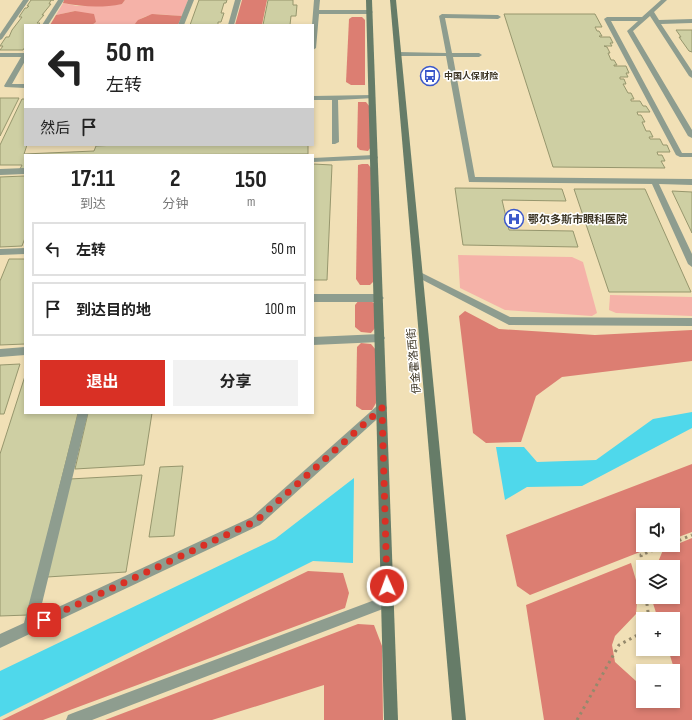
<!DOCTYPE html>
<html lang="zh">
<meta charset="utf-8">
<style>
:root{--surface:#fff;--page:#f2f2f2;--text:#222;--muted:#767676;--line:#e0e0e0;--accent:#d93025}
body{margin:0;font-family:"Sofia Sans Condensed","Noto Sans SC",sans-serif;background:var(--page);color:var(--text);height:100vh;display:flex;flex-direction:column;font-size:15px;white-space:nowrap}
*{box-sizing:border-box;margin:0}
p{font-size:13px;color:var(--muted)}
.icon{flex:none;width:22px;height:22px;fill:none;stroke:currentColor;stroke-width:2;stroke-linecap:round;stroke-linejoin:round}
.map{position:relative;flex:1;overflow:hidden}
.side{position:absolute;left:24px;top:154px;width:290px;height:260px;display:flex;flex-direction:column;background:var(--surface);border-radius:0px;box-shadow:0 2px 6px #0003}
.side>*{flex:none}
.guide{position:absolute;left:24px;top:24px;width:290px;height:122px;border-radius:0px;box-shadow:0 2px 6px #0003;background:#fff;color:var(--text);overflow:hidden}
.tools{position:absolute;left:636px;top:508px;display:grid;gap:8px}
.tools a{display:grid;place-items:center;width:44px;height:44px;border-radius:0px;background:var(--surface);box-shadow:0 2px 6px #0003;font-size:20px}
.pin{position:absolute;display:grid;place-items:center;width:34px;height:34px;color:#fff;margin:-17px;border-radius:8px;box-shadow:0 2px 6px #0006}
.me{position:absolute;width:44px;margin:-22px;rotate:358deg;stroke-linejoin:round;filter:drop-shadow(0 0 3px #0008)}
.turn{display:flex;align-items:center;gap:14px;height:84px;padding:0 16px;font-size:18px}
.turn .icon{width:52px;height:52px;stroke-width:2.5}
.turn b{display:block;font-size:28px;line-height:34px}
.then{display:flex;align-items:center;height:38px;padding:0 16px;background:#0003;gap:8px;font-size:15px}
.eta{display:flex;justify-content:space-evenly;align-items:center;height:68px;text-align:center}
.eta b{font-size:24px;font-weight:700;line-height:28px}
.action{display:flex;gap:8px;margin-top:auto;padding:8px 16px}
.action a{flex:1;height:46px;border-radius:0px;background:var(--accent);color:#fff;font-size:16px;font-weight:700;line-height:46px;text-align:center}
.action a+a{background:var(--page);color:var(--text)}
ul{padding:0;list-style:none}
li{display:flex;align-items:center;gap:12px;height:54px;margin:0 8px 6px;padding:0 8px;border:2px solid var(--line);border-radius:0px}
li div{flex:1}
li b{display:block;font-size:15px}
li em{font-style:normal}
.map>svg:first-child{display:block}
.green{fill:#f5b2a8}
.forest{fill:#dc7e72}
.water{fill:#4fd8eb}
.building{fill:#cecfa3;stroke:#96966d}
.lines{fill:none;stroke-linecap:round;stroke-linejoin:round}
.path{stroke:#95896c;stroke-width:3;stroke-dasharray:2.5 4;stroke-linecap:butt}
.lane{fill:#8e9d8f;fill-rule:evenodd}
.secondary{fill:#667c68;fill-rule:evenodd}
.route{stroke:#d93025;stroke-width:7;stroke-dasharray:0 12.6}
.labels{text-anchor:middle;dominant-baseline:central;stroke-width:3;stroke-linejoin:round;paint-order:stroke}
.far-poi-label{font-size:9px;font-weight:bold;fill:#3c3524;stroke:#fff;text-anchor:start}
.poi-label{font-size:11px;font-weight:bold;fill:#3c3524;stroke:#fff;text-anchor:start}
.street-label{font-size:11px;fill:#3c3524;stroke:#fff}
</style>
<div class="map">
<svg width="692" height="720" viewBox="0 0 692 720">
<rect width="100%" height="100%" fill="#f1e0b6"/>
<g class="green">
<path d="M125,0H188L182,16C166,15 145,10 134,25H92L96,22L75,11L56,15L63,3L77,6L122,4Z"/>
<polygon points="458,255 572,257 583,262 597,313 592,316 505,310 460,288"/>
<polygon points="610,295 692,297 692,316 616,313 609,310"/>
</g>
<g class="forest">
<path d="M64,0H125L122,4C102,8 83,7 63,3Z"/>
<polygon points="242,0 267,0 262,25 235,25"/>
<polygon points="75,11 94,14 96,22 92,25 50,25 56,15"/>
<polygon points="152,14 182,16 178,25 134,25 138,20"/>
<polygon points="352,17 362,17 365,20 365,85 351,85 346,82 349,19"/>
<polygon points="358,102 366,102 370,107 371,147 368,151 360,150 357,147"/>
<polygon points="362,164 368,164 371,168 374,281 370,285 360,285 356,279 358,165"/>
<polygon points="359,300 371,301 375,304 376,327 371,333 361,332 355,327 355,305"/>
<polygon points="465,311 499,329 595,335 692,330 692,361 562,377 536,396 521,442 486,443 473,433 459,316"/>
<polygon points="361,343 371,344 376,350 376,403 372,410 362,410 356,406 357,347"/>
<polygon points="692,464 692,532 673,539 673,515 643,515 643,545 658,545 530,595 517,586 506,535"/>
<polygon points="692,538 692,720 544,720 526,605 631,563 638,587 636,614 615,636 612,645 615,662 636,681 643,684 643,701 673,701 673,685 676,675 668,649 673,649 673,619 658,619 651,597 673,597 673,567 656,567 663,550"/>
<polygon points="308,571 343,573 349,593 345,608 43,720 2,720"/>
<polygon points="358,624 374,625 382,646 383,720 324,720 324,685 212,720 105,720"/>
</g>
<g class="water">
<polygon points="692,412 692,428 582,486 527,487 505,500 496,447 524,447 537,462 596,460 653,419"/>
<polygon points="354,478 353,563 313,561 0,717 0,671 275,539"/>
</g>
<g class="building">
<polygon points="31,0 54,0 51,0 49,4 51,4 42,15 44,15 37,23 40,23 38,25 25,25 25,47 23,50 0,50 3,46 0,46 6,37 9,37 12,30 22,17 19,17 25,8 27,8 29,6 27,6"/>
<polygon points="199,0 227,0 226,3 224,3 221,13 224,13 221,22 218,22 218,25 190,25"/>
<polygon points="268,0 293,0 293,5 297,5 296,16 291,16 290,25 263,25"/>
<polygon points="504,14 595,14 602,27 595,27 597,31 599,31 602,36 599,36 600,37 610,37 613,43 610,43 612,46 604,46 607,47 610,53 608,53 611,60 614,60 617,65 614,65 614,66 626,66 629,73 626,73 628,77 620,77 620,79 624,79 626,84 623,84 628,93 631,93 634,99 631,99 631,101 640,101 643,106 646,106 650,112 637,112 638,115 641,115 645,122 642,122 646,131 650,131 653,137 649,137 650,139 660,139 663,145 667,145 670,152 657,152 658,155 662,155 665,161 661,161 665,168 553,167"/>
<polygon points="676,30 692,30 692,52 689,51 679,37 681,37"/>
<polygon points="0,98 19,98 0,136"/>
<polygon points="22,99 25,99 25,145 27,145 24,154 94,151 96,146 117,145 308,145 308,154 25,155 25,169 20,169 22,165 0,165 0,145"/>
<polygon points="313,164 332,165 327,280 313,280"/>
<polygon points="25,176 25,238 22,246 0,247 0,177"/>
<polygon points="455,188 562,189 566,201 502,200 509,230 573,231 578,247 463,245"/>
<polygon points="574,189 645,189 691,292 609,292"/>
<polygon points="672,191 692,192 692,233"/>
<polygon points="9,259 25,259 25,344 0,345 0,281"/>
<polygon points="20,364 4,414 0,414 0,365"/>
<polygon points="25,376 25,413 78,413 28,615 0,616 0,454"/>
<polygon points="88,413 152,413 144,465 75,469"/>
<polygon points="183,466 174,536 149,537 160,467"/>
<polygon points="142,475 126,572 47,577 70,479"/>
</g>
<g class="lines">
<g class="path">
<polyline points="673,543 692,535"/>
<polyline points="643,570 641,555 667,545"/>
<polyline points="646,597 649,619"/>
<polyline points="577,720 619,645 643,632"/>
</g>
<g class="lane">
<polygon points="23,0 29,0 2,39 0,40 0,34"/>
<polygon points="58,0 64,0 48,25 42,25"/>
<polygon points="188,0 194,0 184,25 178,25"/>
<polygon points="235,0 241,0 234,25 228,25"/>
<polygon points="314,0 320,0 319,10 370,10 373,12 370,14 319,14 316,48 313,50 312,25"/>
<polygon points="661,0 667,0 654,12 659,20 692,19 692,23 661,24 692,71 692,78 689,76 650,16 633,31 692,130 692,138 688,136 627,31 638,21 611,21 682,153 692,153 692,157 680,157 676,155 604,19 607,17 642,17"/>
<polygon points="442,14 498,15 501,17 498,19 445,18 452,53 479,53 482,55 479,57 453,57 475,177 692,179 692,185 659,184 692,254 692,267 688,264 652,184 469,182 446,56 398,56 395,54 398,52 446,53 439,16"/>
<polygon points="0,53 25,53 25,61 12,84 25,84 25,88 5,87 4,86 21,57 0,57"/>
<polygon points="372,95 374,96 374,98 338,100 339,142 335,144 332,144 332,100 313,100 313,96"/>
<polygon points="374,155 378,157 377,159 313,162 313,158"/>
<polygon points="25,168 25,174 0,175 0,169"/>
<polygon points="25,248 25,254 0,255 0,249"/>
<polygon points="418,271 510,317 692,318 692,326 509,325 415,276 414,274"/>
<polygon points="313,294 379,294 384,298 379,302 313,302"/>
<polygon points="380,334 383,335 385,338 383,341 380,342 313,345 313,337"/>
<polygon points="25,347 25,355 0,357 0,349"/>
<polygon points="382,403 386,405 387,408 386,411 260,525 0,648 0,634 24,623 78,413 88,413 39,616 252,517 378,405"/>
<polygon points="388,595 393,596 394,601 393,606 388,607 92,720 66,720 68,715 73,713"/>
</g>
<g class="secondary">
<polygon points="366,0 372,0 398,720 384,720"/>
<polygon points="390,0 396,0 466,720 452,720"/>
</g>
</g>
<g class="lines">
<polyline class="route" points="44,620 256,521 382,408 387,586"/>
</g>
<defs>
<g id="bus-ring" transform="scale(1)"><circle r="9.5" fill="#fff" stroke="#3b58ca" stroke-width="1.5"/><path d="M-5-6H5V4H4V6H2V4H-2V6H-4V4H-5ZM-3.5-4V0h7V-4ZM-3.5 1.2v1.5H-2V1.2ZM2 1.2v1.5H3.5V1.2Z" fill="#3b58ca"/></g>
<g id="hospital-ring" transform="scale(1)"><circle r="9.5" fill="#fff" stroke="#3b58ca" stroke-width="1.5"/><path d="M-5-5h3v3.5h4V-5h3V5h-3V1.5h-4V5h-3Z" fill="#3b58ca"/></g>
</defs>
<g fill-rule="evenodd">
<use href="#bus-ring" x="430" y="76"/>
<use href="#hospital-ring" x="514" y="219"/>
</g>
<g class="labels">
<g class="far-poi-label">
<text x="444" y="76">中国人保财险</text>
</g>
<g class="poi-label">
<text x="528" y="219">鄂尔多斯市眼科医院</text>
</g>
<g class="street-label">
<text transform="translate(414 361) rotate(-95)">伊金霍洛西街</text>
</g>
</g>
</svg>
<div class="tools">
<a><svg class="icon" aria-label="sound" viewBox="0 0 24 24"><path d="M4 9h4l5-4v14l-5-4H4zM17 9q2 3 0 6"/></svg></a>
<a><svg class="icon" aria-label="layers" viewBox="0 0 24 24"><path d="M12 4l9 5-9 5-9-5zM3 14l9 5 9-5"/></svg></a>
<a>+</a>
<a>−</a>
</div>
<div class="pin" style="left:44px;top:620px;background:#d93025"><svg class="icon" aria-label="arrive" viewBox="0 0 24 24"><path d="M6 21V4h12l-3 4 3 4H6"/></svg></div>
<svg class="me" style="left:387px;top:586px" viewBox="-20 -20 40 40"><circle r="17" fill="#d93025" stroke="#fff" stroke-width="3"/><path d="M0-11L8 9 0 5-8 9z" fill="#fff"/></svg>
<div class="guide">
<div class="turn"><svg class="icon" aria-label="left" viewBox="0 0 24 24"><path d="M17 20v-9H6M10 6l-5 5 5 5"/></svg><div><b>50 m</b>左转</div></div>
<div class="then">然后<svg class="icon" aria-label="arrive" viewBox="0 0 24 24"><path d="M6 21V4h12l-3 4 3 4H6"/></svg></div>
</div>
<section class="side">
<div class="eta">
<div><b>17:11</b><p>到达</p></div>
<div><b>2</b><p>分钟</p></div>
<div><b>150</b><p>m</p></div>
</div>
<ul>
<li><svg class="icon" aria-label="left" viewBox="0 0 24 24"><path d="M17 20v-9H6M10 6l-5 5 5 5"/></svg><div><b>左转</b></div><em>50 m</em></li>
<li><svg class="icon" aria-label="arrive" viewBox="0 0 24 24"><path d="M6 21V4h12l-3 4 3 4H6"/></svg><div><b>到达目的地</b></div><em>100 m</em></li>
</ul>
<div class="action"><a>退出</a><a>分享</a></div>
</section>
</div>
